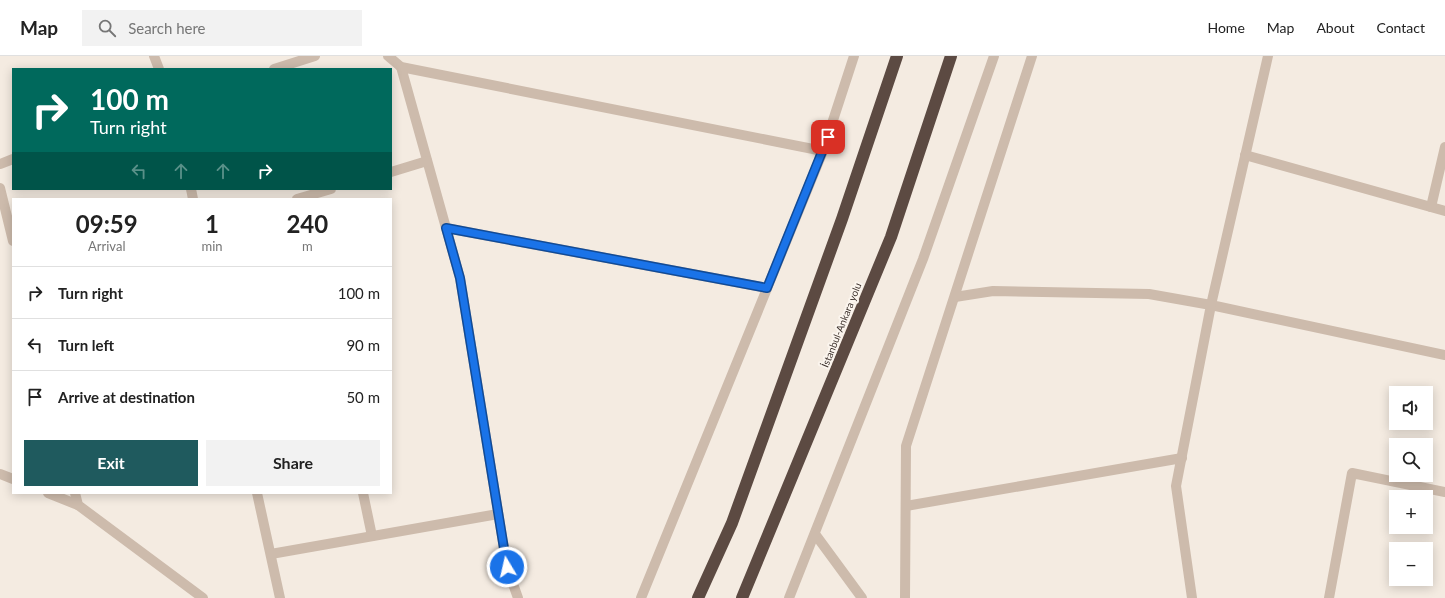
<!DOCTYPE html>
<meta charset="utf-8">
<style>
:root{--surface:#fff;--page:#f2f2f2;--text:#222;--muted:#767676;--line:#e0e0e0;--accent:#1f5a5e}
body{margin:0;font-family:Lato,sans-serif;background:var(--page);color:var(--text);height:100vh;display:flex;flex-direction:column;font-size:15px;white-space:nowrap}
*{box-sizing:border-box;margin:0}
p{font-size:13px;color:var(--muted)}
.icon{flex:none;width:22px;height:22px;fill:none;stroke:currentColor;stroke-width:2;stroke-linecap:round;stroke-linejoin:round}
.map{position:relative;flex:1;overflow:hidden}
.sheet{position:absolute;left:12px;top:142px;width:380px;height:296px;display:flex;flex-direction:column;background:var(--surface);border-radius:0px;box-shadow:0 2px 10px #0003}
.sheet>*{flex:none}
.guide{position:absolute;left:12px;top:12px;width:380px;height:122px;border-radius:0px;box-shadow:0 2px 10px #0003;background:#00695c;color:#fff;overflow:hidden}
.buttons{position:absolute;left:1389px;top:330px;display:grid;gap:8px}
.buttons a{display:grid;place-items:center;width:44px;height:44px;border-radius:0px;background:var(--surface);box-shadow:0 2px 10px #0003;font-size:20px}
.pin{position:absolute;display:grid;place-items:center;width:34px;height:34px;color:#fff;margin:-17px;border-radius:8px;box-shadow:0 2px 6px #0006}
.me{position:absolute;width:44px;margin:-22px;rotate:351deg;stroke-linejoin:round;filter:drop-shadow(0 0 3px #0008)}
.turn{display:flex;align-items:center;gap:14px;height:84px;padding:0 12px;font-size:18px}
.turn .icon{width:52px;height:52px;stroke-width:2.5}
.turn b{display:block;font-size:28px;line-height:34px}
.lanes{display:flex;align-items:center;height:38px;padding:0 12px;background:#0003;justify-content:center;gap:20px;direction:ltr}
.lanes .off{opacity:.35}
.eta{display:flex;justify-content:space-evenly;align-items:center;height:68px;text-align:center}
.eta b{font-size:24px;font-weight:700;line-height:28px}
.action{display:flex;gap:8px;margin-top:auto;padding:8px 12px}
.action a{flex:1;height:46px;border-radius:0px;background:var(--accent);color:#fff;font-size:16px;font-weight:700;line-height:46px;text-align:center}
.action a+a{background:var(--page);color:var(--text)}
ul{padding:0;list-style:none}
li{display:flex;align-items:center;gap:12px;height:52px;padding:0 12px;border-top:1px solid var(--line)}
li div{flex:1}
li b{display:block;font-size:15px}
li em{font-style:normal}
header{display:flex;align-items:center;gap:24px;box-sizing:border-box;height:56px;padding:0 20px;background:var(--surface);border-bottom:1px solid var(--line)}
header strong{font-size:19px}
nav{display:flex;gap:22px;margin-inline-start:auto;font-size:14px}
.search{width:280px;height:36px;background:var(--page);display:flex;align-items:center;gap:10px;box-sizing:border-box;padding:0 14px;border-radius:0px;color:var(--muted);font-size:15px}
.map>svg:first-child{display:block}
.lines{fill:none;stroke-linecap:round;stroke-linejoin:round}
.minor{stroke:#cdbbac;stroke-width:10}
.highway{stroke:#5c4a42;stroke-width:12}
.route-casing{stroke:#114b97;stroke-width:10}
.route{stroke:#1a73e8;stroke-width:7}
.labels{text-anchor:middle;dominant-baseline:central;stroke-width:4;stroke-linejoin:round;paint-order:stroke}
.street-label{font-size:10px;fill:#3b302b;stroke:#fbf5ee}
</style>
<header>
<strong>Map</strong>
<div class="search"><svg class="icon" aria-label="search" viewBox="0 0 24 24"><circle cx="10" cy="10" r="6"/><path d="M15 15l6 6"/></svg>Search here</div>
<nav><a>Home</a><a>Map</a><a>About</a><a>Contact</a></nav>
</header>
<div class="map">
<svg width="1445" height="542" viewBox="0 0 1445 542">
<rect width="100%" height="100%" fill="#f4ebe1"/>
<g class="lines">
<g class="minor">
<polyline points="154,0 159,13"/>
<polyline points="388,0 401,11 823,95"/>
<polyline points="1268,0 1211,249 1445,299"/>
<polyline points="401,11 460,222 507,511 518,542"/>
<polyline points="274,13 315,0"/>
<polyline points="1245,99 1445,155"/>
<polyline points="0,108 13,103"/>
<polyline points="391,116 427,105"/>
<polyline points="0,132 13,185"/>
<polyline points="191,133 193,143"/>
<polyline points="297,143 331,133"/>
<polyline points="1431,151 1445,91"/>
<polyline points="446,172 767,232"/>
<polyline points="955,241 993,235 1149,238 1211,249 1176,430 1192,542"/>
<polyline points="0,418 13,423"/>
<polyline points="48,437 78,449"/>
<polyline points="75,437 78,449 203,542"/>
<polyline points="257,437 280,542"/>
<polyline points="363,437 372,480"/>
<polyline points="906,450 1182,402"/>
<polyline points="815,478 862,542"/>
<polyline points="271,498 498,458"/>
<polyline points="641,542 823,95 854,0"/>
<polyline points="789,542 923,203 994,0"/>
<polyline points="905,542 906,390 1032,0"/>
<polyline points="1329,542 1352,417 1445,436"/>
</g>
<g class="highway">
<polyline points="698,542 732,467 842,163 897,0"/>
<polyline points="742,542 891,181 951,0"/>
</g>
</g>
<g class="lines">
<g class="route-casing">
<polyline id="route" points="507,511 460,222 446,172 767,232 828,81"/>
</g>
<use href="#route" class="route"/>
</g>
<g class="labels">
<g class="street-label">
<text transform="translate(841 269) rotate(-68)">İstanbul-Ankara yolu</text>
</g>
</g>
</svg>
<div class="buttons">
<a><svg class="icon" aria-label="sound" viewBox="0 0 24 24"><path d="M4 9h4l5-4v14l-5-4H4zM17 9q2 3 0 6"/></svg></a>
<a><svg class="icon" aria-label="search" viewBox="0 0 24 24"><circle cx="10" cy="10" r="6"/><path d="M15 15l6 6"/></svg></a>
<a>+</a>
<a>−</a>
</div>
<div class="pin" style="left:828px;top:81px;background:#d93025"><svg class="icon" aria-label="arrive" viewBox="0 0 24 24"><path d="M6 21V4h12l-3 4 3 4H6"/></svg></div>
<svg class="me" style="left:507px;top:511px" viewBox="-20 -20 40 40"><circle r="17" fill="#1a73e8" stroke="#fff" stroke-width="3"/><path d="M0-11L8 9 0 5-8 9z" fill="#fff"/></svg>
<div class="guide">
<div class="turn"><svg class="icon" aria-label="right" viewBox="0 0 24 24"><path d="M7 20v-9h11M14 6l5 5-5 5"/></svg><div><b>100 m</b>Turn right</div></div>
<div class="lanes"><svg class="icon off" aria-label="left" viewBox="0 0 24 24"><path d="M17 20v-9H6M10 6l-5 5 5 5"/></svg><svg class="icon off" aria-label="ahead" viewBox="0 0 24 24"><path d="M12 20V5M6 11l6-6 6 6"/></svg><svg class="icon off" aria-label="ahead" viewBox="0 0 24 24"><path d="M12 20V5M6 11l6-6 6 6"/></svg><svg class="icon" aria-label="right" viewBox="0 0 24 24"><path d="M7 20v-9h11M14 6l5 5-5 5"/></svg></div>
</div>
<section class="sheet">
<div class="eta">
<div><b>09:59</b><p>Arrival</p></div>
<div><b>1</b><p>min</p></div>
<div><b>240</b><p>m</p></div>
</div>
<ul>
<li><svg class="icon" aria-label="right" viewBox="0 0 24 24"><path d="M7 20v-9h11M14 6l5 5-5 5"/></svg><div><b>Turn right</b></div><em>100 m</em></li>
<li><svg class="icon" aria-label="left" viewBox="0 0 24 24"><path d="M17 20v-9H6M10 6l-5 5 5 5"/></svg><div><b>Turn left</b></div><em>90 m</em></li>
<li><svg class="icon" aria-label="arrive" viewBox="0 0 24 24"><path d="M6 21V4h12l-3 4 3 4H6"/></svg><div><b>Arrive at destination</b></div><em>50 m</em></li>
</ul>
<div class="action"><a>Exit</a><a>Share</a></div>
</section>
</div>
